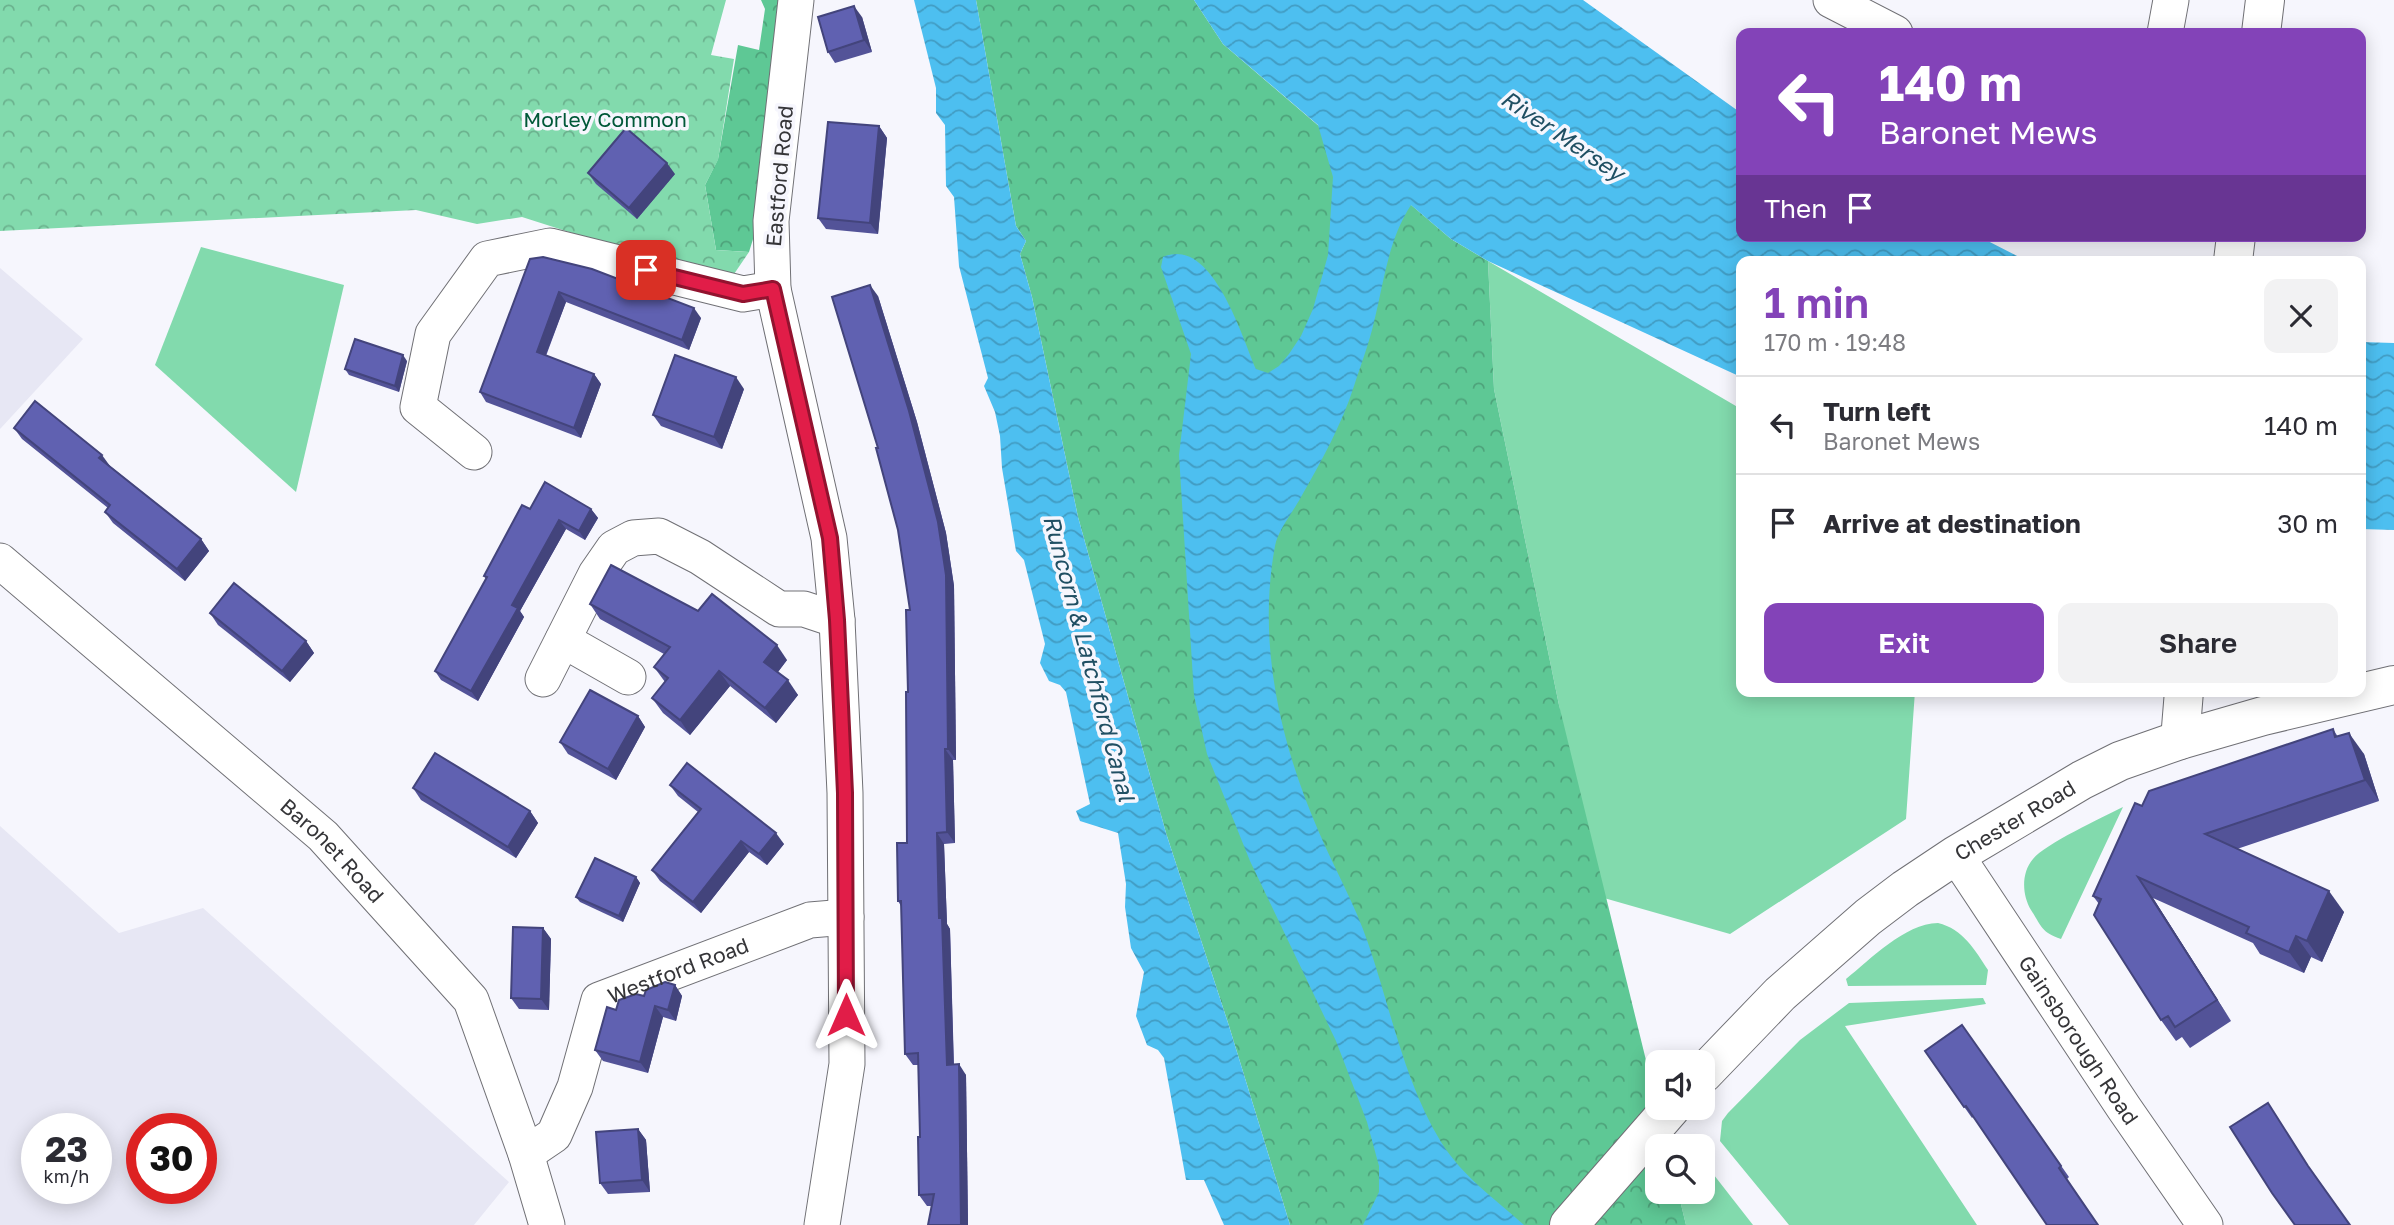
<!DOCTYPE html>
<meta charset="utf-8">
<style>
:root{--surface:#fff;--page:#f2f2f3;--text:#2b2b33;--muted:#7c7c81;--line:#e1e1e2;--accent:#8343b8}
body{margin:0;font-family:"Golos Text",sans-serif;background:var(--page);color:var(--text);height:100vh;display:flex;flex-direction:column;font-size:26px;white-space:nowrap}
*{box-sizing:border-box;margin:0}
p{font-size:23px;color:var(--muted)}
.icon{flex:none;width:38px;height:38px;fill:none;stroke:currentColor;stroke-width:2;stroke-linecap:round;stroke-linejoin:round}
.map{position:relative;flex:1;overflow:hidden}
.side{position:absolute;left:1736px;top:256px;width:630px;height:441px;display:flex;flex-direction:column;background:var(--surface);border-radius:14px;box-shadow:0 4px 18px #0003}
.side>*{flex:none}
.banner{position:absolute;left:1736px;top:28px;width:630px;height:214px;border-radius:14px;box-shadow:0 4px 18px #0003;background:#8343b8;color:#fff;overflow:hidden}
.tools{position:absolute;left:1645px;top:1050px;display:grid;gap:14px}
.tools a{display:grid;place-items:center;width:70px;height:70px;border-radius:14px;background:var(--surface);box-shadow:0 4px 18px #0003;font-size:35px}
.speed{position:absolute;left:21px;top:1113px;display:flex;gap:14px;font-size:35px;font-weight:700;text-align:center}
.speed>*{display:grid;place-content:center;width:91px;height:91px;border-radius:50%;background:var(--surface);box-shadow:0 4px 18px #0003;line-height:1}
.speed small{font-size:18px;font-weight:400}
.speed .limit{border:10px solid #d22;background:#fff;color:#111}
.pin{position:absolute;display:grid;place-items:center;width:60px;height:60px;color:#fff;margin:-30px;border-radius:14px;box-shadow:0 4px 10px #0006}
.me{position:absolute;width:77px;margin:-38px;rotate:0deg;stroke-linejoin:round;filter:drop-shadow(0 0 5px #0008)}
.turn{display:flex;align-items:center;gap:24px;height:147px;padding:0 28px;font-size:32px}
.turn .icon{width:91px;height:91px;stroke-width:2.5}
.turn b{display:block;font-size:49px;line-height:60px}
.then{display:flex;align-items:center;height:66px;padding:0 28px;background:#0003;gap:14px;font-size:26px}
.round{display:grid;place-items:center;flex:none;width:74px;height:74px;border-radius:14px;background:var(--page)}
.overview{display:flex;align-items:center;justify-content:space-between;height:119px;padding:0 28px}
h1{font-size:42px;font-weight:600;line-height:52px;color:var(--accent)}
.cta{display:flex;gap:14px;margin-top:auto;padding:14px 28px}
.cta a{flex:1;height:80px;border-radius:14px;background:var(--accent);color:#fff;font-size:28px;font-weight:600;line-height:80px;text-align:center}
.cta a+a{background:var(--page);color:var(--text)}
ul{padding:0;list-style:none}
li{display:flex;align-items:center;gap:21px;height:98px;padding:0 28px;border-top:2px solid var(--line)}
li div{flex:1}
li b{display:block;font-size:26px}
li em{font-style:normal}
.map>svg:first-child{display:block}
.built{fill:#e7e7f4;fill-rule:evenodd}
.green{fill:#82daad}
.forest{fill:url(#forest-crowns)}
.park{fill:url(#park-crowns)}
.water{fill:url(#water-waves)}
.lines{fill:none;stroke-linecap:round;stroke-linejoin:round}
.minor-casing{stroke:#707075;stroke-width:37}
.highway-casing{stroke:#707075;stroke-width:40}
.minor{stroke:#fff;stroke-width:35}
.highway{stroke:#fff;stroke-width:38}
.wall{fill:#535398}
.shaded-wall{fill:#43447c}
.building{fill:#6061b1;stroke:#43447c;stroke-width:2}
.route-casing{stroke:#92132f;stroke-width:18}
.route{stroke:#e11d48;stroke-width:12}
.labels{text-anchor:middle;dominant-baseline:central;stroke-width:7;stroke-linejoin:round;paint-order:stroke}
.park-label{font-size:21px;fill:#005838;stroke:#f6f6fd}
.street-label{font-size:21px;fill:#353538;stroke:#f6f6fd}
.water-label{font-size:23px;font-style:italic;fill:#204f63;stroke:#f6f6fd}
</style>
<div class="map">
<svg width="2394" height="1225" viewBox="0 0 2394 1225">
<defs>
<pattern id="forest-crowns" width="20" height="18" patternUnits="userSpaceOnUse" patternTransform="scale(1.75)"><rect width="20" height="18" fill="#5ec895"/><path d="M2 6a3 3 0 1 1 6 0M12 15a3 3 0 1 1 6 0" fill="none" stroke="#4ea37b"/></pattern>
<pattern id="park-crowns" width="20" height="18" patternUnits="userSpaceOnUse" patternTransform="scale(1.75)"><rect width="20" height="18" fill="#82daad"/><path d="M2 6a3 3 0 1 1 6 0M12 15a3 3 0 1 1 6 0" fill="none" stroke="#6bb28e"/></pattern>
<pattern id="water-waves" width="16" height="10" patternUnits="userSpaceOnUse" patternTransform="scale(1.75)"><rect width="16" height="10" fill="#4dbff0"/><path d="M0 5q4-4 8 0t8 0" fill="none" stroke="#419cc3"/></pattern>
</defs>
<rect width="100%" height="100%" fill="#f6f6fd"/>
<g class="built">
<polygon points="0,268 83,339 0,429"/>
<path d="M0,826L119,933L203,908L509,1182L474,1225H0ZM37,1129H96V1188H37ZM142,1129H201V1188H142Z"/>
</g>
<g class="green">
<polygon points="201,247 344,285 296,492 155,365"/>
<polygon points="1488,261 1741,409 1741,691 1915,691 1906,819 1730,934 1590,894 1559,705 1494,389"/>
<path d="M2123,807L2061,939C2041,932 2042,927 2031,910C2022,895 2021,873 2033,859C2045,844 2103,817 2123,807Z"/>
<path d="M1938,923C1963,929 1975,950 1988,970L1986,985L1848,986L1846,979C1871,959 1904,924 1938,923Z"/>
<polygon points="1983,998 1986,1004 1845,1026 1977,1225 1789,1225 1720,1141 1722,1121 1728,1113 1800,1040 1849,1003"/>
<polygon points="1703,1161 1753,1225 1686,1225 1678,1192 1703,1192"/>
</g>
<g class="forest">
<polygon points="761,0 796,0 759,220 749,252 716,250 705,185 718,159 738,45 759,50 765,9"/>
<polygon points="976,0 1194,0 1223,44 1451,239 1488,261 1494,389 1559,705 1667,1146 1657,1146 1657,1192 1678,1192 1686,1225 1290,1225 1229,1026 1166,833 1078,517 1032,297 1020,254 1026,241 1016,226"/>
</g>
<polygon class="park" points="0,0 726,0 711,55 734,59 718,160 705,185 716,250 749,252 732,277 710,277 522,217 477,224 416,210 0,231"/>
<g class="water">
<polygon points="914,0 976,0 1016,226 1026,241 1020,254 1032,297 1078,517 1166,833 1229,1026 1290,1225 1224,1225 1204,1180 1186,1180 1164,1058 1158,1050 1147,1045 1136,1016 1144,972 1131,948 1125,907 1126,884 1118,833 1080,821 1076,811 1090,804 1066,692 1060,685 1049,681 1040,663 1045,644 1024,560 1016,551 1002,468 1000,436 995,412 984,386 988,378 959,266 954,197 946,186 945,125 936,113 936,88"/>
<path d="M1194,0H1583L1741,113V236H1978L2027,261H1741V377L1488,261L1451,239L1411,205C1388,240 1384,282 1374,322C1369,343 1361,365 1354,386C1342,424 1321,462 1301,497C1293,512 1278,530 1275,546C1257,643 1280,742 1318,830C1334,868 1355,904 1368,943C1391,1010 1404,1081 1441,1142C1463,1177 1494,1198 1524,1225H1363L1379,1192V1166L1367,1122L1336,1041L1250,861L1207,754L1194,695L1179,455L1191,354L1161,267L1163,257C1212,235 1242,337 1256,369L1268,373L1279,366L1289,354L1301,336L1313,309L1328,255L1333,177L1318,125L1223,44Z"/>
<polygon points="2361,342 2394,343 2394,530 2361,529"/>
</g>
<g class="lines">
<g class="minor-casing">
<g id="minor">
<polyline points="796,0 771,221 773,289 829,538 837,620 845,793 847,1064 822,1225"/>
<polyline points="1831,0 1895,33"/>
<polyline points="2165,33 2171,0"/>
<polyline points="474,452 418,407 433,334 487,259 550,246 743,294 773,289"/>
<path id="s1" d="M0,561L323,836L471,1000L526,1154L547,1225"/>
<polyline points="563,640 628,677"/>
<polyline points="543,679 596,574 614,548 633,538 659,536 700,557 779,609 804,609 837,620"/>
<path id="s2" d="M1956,855L2124,1108L2205,1225"/>
<path id="s3" d="M526,1154L554,1135L575,1087L599,1000L810,920L846,917"/>
</g>
</g>
<g class="highway-casing">
<g id="highway">
<polyline points="2261,33 2265,0"/>
<polyline points="2233,261 2236,236"/>
<polyline points="2180,740 2184,691"/>
<path id="s4" d="M1703,1074L1780,994L1868,917L1905,889L1956,855L2082,780L2120,761L2180,740L2263,716L2394,685"/>
<polyline points="1569,1225 1671,1108"/>
</g>
</g>
<use href="#minor" class="minor"/>
<use href="#highway" class="highway"/>
</g>
<g class="wall">
<polygon points="862,17 872,52 835,63 828,52"/>
<polygon points="879,126 887,138 878,234 826,229 818,218"/>
<polygon points="588,173 675,174 637,219 596,184"/>
<polygon points="530,259 701,318 689,350 566,302 546,356 594,374 601,384 581,438 486,402 480,392"/>
<polygon points="878,296 917,422 946,533 954,586 956,760 953,760 955,843 944,844 947,924 950,929 954,1065 966,1075 968,1225 928,1225 932,1206 927,1206 919,1195 920,1137 918,1065 913,1065 905,1054 901,906 898,901 907,843 910,610 898,530"/>
<polygon points="407,361 399,392 349,375 345,369"/>
<polygon points="744,389 722,449 661,426 653,415"/>
<polygon points="14,428 110,466 201,539 209,551 185,581 113,523 105,512 108,508 22,439"/>
<polygon points="530,509 591,509 598,518 585,540 566,529 520,611 524,617 478,701 441,680 435,671 486,579 484,576"/>
<polygon points="590,604 787,660 778,672 798,695 776,723 730,686 690,735 663,713 652,698 665,682 654,667 664,654 600,619"/>
<polygon points="210,613 306,641 314,653 290,682 218,625"/>
<polygon points="638,716 645,727 616,780 568,754 560,742"/>
<polygon points="2333,729 2338,737 2364,754 2379,801 2237,849 2344,912 2322,962 2311,957 2304,973 2260,954 2253,943 2153,898 2231,1021 2190,1048 2182,1037 2176,1041 2161,1020 2099,904 2093,896 2142,806"/>
<polygon points="670,785 784,844 767,865 749,852 701,913 660,881 652,870 698,812 678,796"/>
<polygon points="413,788 530,811 538,823 516,858 421,800"/>
<polygon points="636,877 640,883 623,922 580,902 576,897"/>
<polygon points="543,928 551,939 549,1010 519,1009 511,998"/>
<polygon points="675,985 682,996 676,1021 663,1017 648,1073 603,1061 595,1050 644,996"/>
<polygon points="1925,1051 2022,1110 2069,1177 2067,1179 1973,1117 1972,1118"/>
<polygon points="638,1129 646,1140 650,1192 608,1194 600,1183"/>
</g>
<g class="shaded-wall">
<polygon points="854,6 862,17 872,52 864,40"/>
<polygon points="879,126 887,138 878,234 870,223"/>
<polygon points="667,163 675,174 637,219 629,208"/>
<polygon points="870,285 878,296 917,422 946,533 954,586 956,760 948,749"/>
<polygon points="559,292 566,302 543,362 537,352"/>
<polygon points="694,308 701,318 689,350 682,340"/>
<polygon points="403,355 407,361 399,392 395,386"/>
<polygon points="594,374 601,384 581,438 574,428"/>
<polygon points="736,377 744,389 722,449 714,437"/>
<polygon points="102,455 110,466 107,470 99,458"/>
<polygon points="591,509 598,518 585,540 579,531"/>
<polygon points="559,520 566,529 520,611 524,617 478,701 471,691 512,605"/>
<polygon points="201,539 209,551 185,581 177,569"/>
<polygon points="306,641 314,653 290,682 282,671"/>
<polygon points="777,645 787,660 774,677 764,662"/>
<polygon points="719,671 730,686 690,735 680,720"/>
<polygon points="788,680 798,695 776,723 765,708"/>
<polygon points="638,716 645,727 616,780 608,769"/>
<polygon points="2349,733 2364,754 2379,801 2365,780"/>
<polygon points="945,749 953,760 955,843 947,832"/>
<polygon points="530,811 538,823 516,858 508,847"/>
<polygon points="776,833 784,844 767,865 759,854"/>
<polygon points="937,833 944,844 947,924 950,929 954,1076 947,1065 939,918"/>
<polygon points="741,841 749,852 701,913 693,902"/>
<polygon points="636,877 640,883 623,922 619,916"/>
<polygon points="2138,877 2153,898 2231,1021 2217,1000"/>
<polygon points="2329,891 2344,912 2322,962 2307,941"/>
<polygon points="543,928 551,939 549,1010 541,999"/>
<polygon points="2296,936 2311,957 2304,973 2289,952"/>
<polygon points="675,985 682,996 676,1021 668,1010"/>
<polygon points="655,1006 663,1017 648,1073 640,1062"/>
<polygon points="959,1064 966,1075 968,1225 961,1225"/>
<polygon points="638,1129 646,1140 650,1192 642,1180"/>
</g>
<g class="building">
<polygon points="854,6 864,40 828,52 818,17"/>
<polygon points="828,122 879,126 870,223 818,218"/>
<polygon points="626,128 667,163 629,208 588,173"/>
<polygon points="543,257 592,269 694,308 682,340 559,292 537,352 594,374 574,428 480,392 530,259"/>
<polygon points="870,285 909,411 938,522 946,575 948,749 945,749 947,832 937,833 939,918 942,918 947,1065 959,1064 961,1225 928,1225 934,1194 919,1195 918,1137 920,1137 918,1053 905,1054 901,901 898,901 897,843 907,843 906,692 908,692 906,610 910,610 898,530 876,448 878,448 832,297"/>
<polygon points="355,339 403,355 395,386 345,369"/>
<polygon points="675,355 736,377 714,437 653,415"/>
<polygon points="35,401 102,455 99,458 201,539 177,569 105,512 110,505 14,428"/>
<polygon points="545,482 591,509 579,531 559,520 512,605 518,608 471,691 435,671 487,577 484,576 522,505 530,509"/>
<polygon points="611,565 698,611 712,594 777,645 764,662 788,680 765,708 719,671 680,720 652,698 668,678 654,667 670,647 590,604"/>
<polygon points="234,583 306,641 282,671 210,613"/>
<polygon points="590,690 638,716 608,769 560,742"/>
<polygon points="2333,729 2335,737 2349,733 2365,780 2205,834 2329,891 2307,941 2296,936 2289,952 2246,933 2249,927 2138,877 2217,1000 2175,1027 2168,1016 2161,1020 2094,915 2101,899 2093,896 2135,803 2142,806 2149,791"/>
<polygon points="435,753 530,811 508,847 413,788"/>
<polygon points="687,763 776,833 759,854 741,841 693,902 652,870 701,809 670,785"/>
<polygon points="595,858 636,877 619,916 576,897"/>
<polygon points="513,927 543,928 541,999 511,998"/>
<polygon points="665,982 675,985 668,1010 655,1006 640,1062 595,1050 607,1007 616,1010 619,1000 636,994 644,996 646,990"/>
<polygon points="1962,1025 2022,1110 2061,1166 2059,1168 2098,1225 2047,1225 1966,1106 1964,1107 1925,1051"/>
<polygon points="2268,1103 2308,1166 2350,1225 2295,1225 2272,1193 2230,1127"/>
<polygon points="638,1129 642,1180 600,1183 596,1132"/>
</g>
<g class="lines">
<g class="route-casing">
<polyline id="route" points="646,270 743,294 773,289 830,538 837,620 845,793 846,1015"/>
</g>
<use href="#route" class="route"/>
</g>
<g class="labels">
<g class="park-label">
<text x="605" y="119">Morley Common</text>
</g>
<g class="street-label">
<text transform="translate(779 176) rotate(-85)">Eastford Road</text>
<text stroke="none"><textPath href="#s4" startOffset="404">Chester Road</textPath></text>
<text stroke="none"><textPath href="#s1" startOffset="441">Baronet Road</textPath></text>
<text stroke="none"><textPath href="#s3" startOffset="261">Westford Road</textPath></text>
<text stroke="none"><textPath href="#s2" startOffset="222">Gainsborough Road</textPath></text>
</g>
<g class="water-label">
<text transform="translate(1563 135) rotate(34)">River Mersey</text>
<text transform="translate(1090 658) rotate(75)">Runcorn &amp; Latchford Canal</text>
</g>
</g>
</svg>
<div class="tools">
<a><svg class="icon" aria-label="sound" viewBox="0 0 24 24"><path d="M4 9h4l5-4v14l-5-4H4zM17 9q2 3 0 6"/></svg></a>
<a><svg class="icon" aria-label="search" viewBox="0 0 24 24"><circle cx="10" cy="10" r="6"/><path d="M15 15l6 6"/></svg></a>
</div>
<div class="speed"><div>23<small>km/h</small></div><div class="limit">30</div></div>
<div class="pin" style="left:646px;top:270px;background:#d93025"><svg class="icon" aria-label="arrive" viewBox="0 0 24 24"><path d="M6 21V4h12l-3 4 3 4H6"/></svg></div>
<svg class="me" style="left:846px;top:1015px" viewBox="-20 -20 40 40"><path d="M0-17L14 15 0 8-14 15z" fill="#e11d48" stroke="#fff" stroke-width="4"/></svg>
<div class="banner">
<div class="turn"><svg class="icon" aria-label="left" viewBox="0 0 24 24"><path d="M17 20v-9H6M10 6l-5 5 5 5"/></svg><div><b>140 m</b>Baronet Mews</div></div>
<div class="then">Then<svg class="icon" aria-label="arrive" viewBox="0 0 24 24"><path d="M6 21V4h12l-3 4 3 4H6"/></svg></div>
</div>
<section class="side">
<div class="overview"><div><h1>1 min</h1><p>170 m · 19:48</p></div><a class="round"><svg class="icon" aria-label="close" viewBox="0 0 24 24"><path d="M6 6l12 12M18 6L6 18"/></svg></a></div>
<ul>
<li><svg class="icon" aria-label="left" viewBox="0 0 24 24"><path d="M17 20v-9H6M10 6l-5 5 5 5"/></svg><div><b>Turn left</b><p>Baronet Mews</p></div><em>140 m</em></li>
<li><svg class="icon" aria-label="arrive" viewBox="0 0 24 24"><path d="M6 21V4h12l-3 4 3 4H6"/></svg><div><b>Arrive at destination</b></div><em>30 m</em></li>
</ul>
<div class="cta"><a>Exit</a><a>Share</a></div>
</section>
</div>
